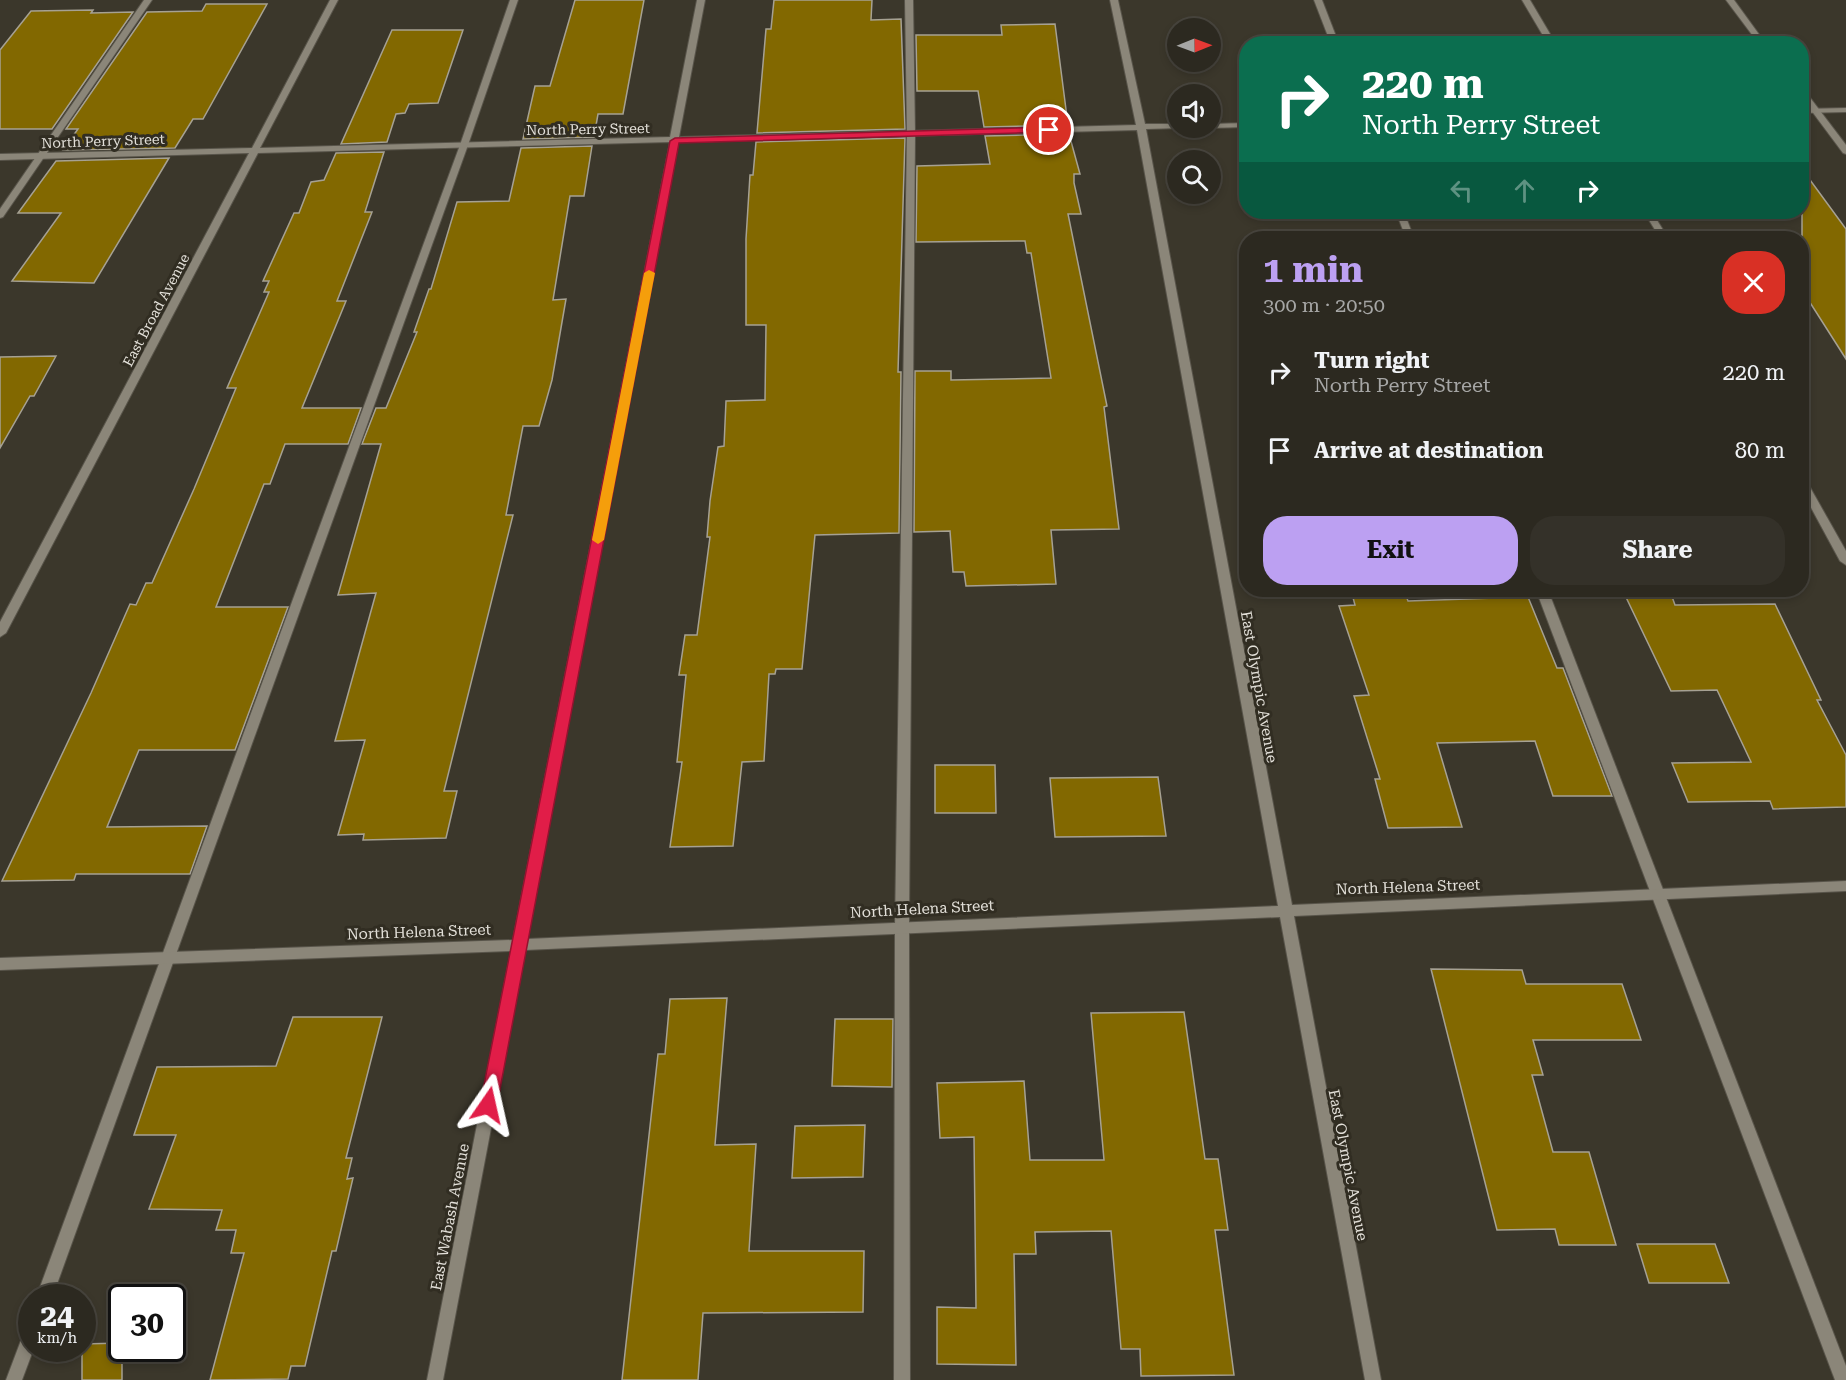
<!DOCTYPE html>
<meta charset="utf-8">
<style>
:root{--surface:#2c2920;--page:#343129;--text:#f1f3f6;--muted:#a6a6a5;--line:#48453e;--accent:#bca0f2}
body{margin:0;font-family:"Roboto Serif",serif;background:var(--page);color:var(--text);height:100vh;display:flex;flex-direction:column;font-size:22px;white-space:nowrap}
*{box-sizing:border-box;margin:0}
p{font-size:20px;color:var(--muted)}
.icon{flex:none;width:33px;height:33px;fill:none;stroke:currentColor;stroke-width:2;stroke-linecap:round;stroke-linejoin:round}
.map{position:relative;flex:1;overflow:hidden}
.panel{position:absolute;left:1239px;top:231px;width:570px;height:366px;display:flex;flex-direction:column;background:var(--surface);border-radius:24px;box-shadow:0 3px 9px #0003,0 0 0 2px var(--line)}
.panel>*{flex:none}
.banner{position:absolute;left:1239px;top:36px;width:570px;height:183px;border-radius:24px;box-shadow:0 3px 9px #0003,0 0 0 2px var(--line);background:#0b6e4f;color:#fff;overflow:hidden}
.needle{width:39px;rotate:89deg}
.fabs{position:absolute;left:1167px;top:18px;display:grid;gap:12px}
.fabs a{display:grid;place-items:center;width:54px;height:54px;border-radius:50%;background:var(--surface);box-shadow:0 3px 9px #0003,0 0 0 2px var(--line);font-size:30px}
.speed{position:absolute;left:18px;top:1284px;display:flex;gap:12px;font-size:30px;font-weight:700;text-align:center}
.speed>*{display:grid;place-content:center;width:78px;height:78px;border-radius:50%;background:var(--surface);box-shadow:0 3px 9px #0003,0 0 0 2px var(--line);line-height:1}
.speed small{font-size:15px;font-weight:400}
.speed .limit{border:3px solid #111;border-radius:9px;background:#fff;color:#111}
.pin{position:absolute;display:grid;place-items:center;width:51px;height:51px;color:#fff;margin:-26px;border:3px solid #fff;border-radius:50%;box-shadow:0 2px 6px #0007}
.me{position:absolute;width:66px;margin:-33px;rotate:11deg;stroke-linejoin:round;filter:drop-shadow(0 0 4px #0008)}
.turn{display:flex;align-items:center;gap:21px;height:126px;padding:0 24px;font-size:27px}
.turn .icon{width:78px;height:78px;stroke-width:2.5}
.turn b{display:block;font-size:42px;line-height:51px}
.lanes{display:flex;align-items:center;height:57px;padding:0 24px;background:#0003;justify-content:center;gap:30px;direction:ltr}
.lanes .off{opacity:.35}
.round{display:grid;place-items:center;flex:none;width:63px;height:63px;border-radius:24px;background:var(--page)}
.headline{display:flex;align-items:center;justify-content:space-between;height:102px;padding:0 24px}
h1{font-size:36px;font-weight:700;line-height:45px;color:var(--accent)}
.cta{display:flex;gap:12px;margin-top:auto;padding:12px 24px}
.cta a{flex:1;height:69px;border-radius:24px;background:var(--accent);color:#111;font-size:24px;font-weight:700;line-height:69px;text-align:center}
.cta a+a{background:var(--page);color:var(--text)}
ul{padding:0;list-style:none}
li{display:flex;align-items:center;gap:18px;height:78px;padding:0 24px}
li div{flex:1}
li b{display:block;font-size:22px}
li em{font-style:normal}
.map>svg:first-child{display:block}
.building{fill:#826800;stroke:#a6a193;stroke-width:1.5}
.lines{fill:none;stroke-linecap:round;stroke-linejoin:round}
.service-casing{stroke:#58544a;stroke-width:2}
.minor-casing{stroke:#58544a;stroke-width:2}
.service{fill:#8b8679;fill-rule:evenodd}
.minor{fill:#8b8679;fill-rule:evenodd}
.route{fill:#e11d48;stroke:#92132f;stroke-width:1.5}
.slow{fill:#f59e0b}
.labels{text-anchor:middle;dominant-baseline:central;stroke-width:6;stroke-linejoin:round;paint-order:stroke}
.far-street-label{font-size:14px;fill:#e3e0d9;stroke:#312d22}
.street-label{font-size:15px;fill:#e3e0d9;stroke:#312d22}
</style>
<div class="map">
<svg width="1846" height="1380" viewBox="0 0 1846 1380">
<rect width="100%" height="100%" fill="#3b372b"/>
<g class="building">
<polygon points="575,0 644,0 623,114 598,114 594,137 523,139 535,86 550,86"/>
<polygon points="774,0 872,0 871,20 901,19 905,129 757,133 766,29 771,29"/>
<polygon points="206,4 267,4 203,119 193,119 175,148 63,150 78,129 66,129 147,12 202,11"/>
<polygon points="93,10 91,13 133,12 52,129 0,129 0,50 31,11"/>
<polygon points="1055,24 1068,125 984,127 978,91 917,91 916,35 1002,35 1001,25"/>
<polygon points="392,30 463,30 438,103 409,104 405,113 396,114 387,142 341,144"/>
<polygon points="1069,134 1080,174 1074,174 1074,183 1081,214 1068,214 1107,406 1104,407 1119,529 1051,530 1056,584 966,586 964,572 953,572 950,531 914,532 915,371 951,371 951,380 1051,378 1031,253 1027,253 1025,241 916,242 917,166 990,164 985,136"/>
<polygon points="905,138 898,372 901,372 899,533 815,535 802,669 776,669 775,674 769,674 764,761 742,762 733,846 670,847 682,762 677,762 686,675 679,675 685,635 697,635 710,537 707,537 710,501 718,447 724,446 726,401 765,400 766,325 746,325 746,239 750,175 753,175 756,142"/>
<polygon points="592,146 584,196 570,196 553,300 566,299 552,380 539,426 523,426 506,515 513,515 444,791 457,791 446,838 363,840 364,834 338,835 365,740 335,741 376,593 338,595 381,444 362,444 376,408 386,408 417,332 414,332 429,289 431,289 457,202 509,201 521,148"/>
<polygon points="384,152 365,212 372,212 337,301 346,301 302,408 361,408 348,444 285,444 270,484 264,484 216,607 288,607 235,750 139,750 107,827 207,826 190,874 76,874 74,880 2,881 91,693 130,604 136,605 146,583 152,583 194,489 236,388 227,388 269,292 264,292 269,281 263,281 294,213 299,213 311,182 324,180 336,153"/>
<polygon points="169,158 94,283 12,281 61,213 18,213 56,161"/>
<polygon points="1802,169 1846,229 1846,359 1802,290"/>
<polygon points="56,356 34,396 30,396 0,448 0,357"/>
<polygon points="1351,590 1404,590 1408,601 1528,597 1557,668 1563,668 1612,796 1553,796 1535,741 1437,743 1462,827 1388,828 1375,779 1380,779 1354,696 1369,695 1339,606 1355,605"/>
<polygon points="1623,591 1670,591 1675,605 1775,604 1821,700 1817,700 1846,755 1846,807 1773,809 1770,801 1688,802 1672,763 1751,762 1717,690 1671,691"/>
<polygon points="935,765 995,765 996,813 935,813"/>
<polygon points="1158,777 1166,836 1055,837 1050,778"/>
<polygon points="1431,969 1522,970 1526,984 1622,984 1641,1040 1533,1040 1543,1075 1532,1075 1553,1152 1589,1152 1616,1245 1559,1245 1555,1229 1497,1230"/>
<polygon points="727,998 715,1145 756,1144 749,1251 864,1251 863,1312 703,1313 698,1380 622,1380 658,1054 665,1054 670,999"/>
<polygon points="1184,1012 1205,1159 1218,1159 1228,1230 1215,1230 1234,1375 1141,1376 1140,1349 1121,1349 1111,1231 1035,1232 1036,1254 1014,1254 1016,1365 937,1364 937,1307 976,1308 974,1137 940,1138 937,1083 1024,1081 1030,1160 1104,1160 1091,1013"/>
<polygon points="293,1017 382,1017 346,1158 352,1158 347,1179 353,1178 336,1251 332,1251 305,1366 291,1366 288,1379 210,1380 244,1253 231,1253 236,1230 216,1230 222,1210 149,1209 176,1135 134,1135 157,1067 276,1066"/>
<polygon points="835,1019 893,1019 892,1087 832,1086"/>
<polygon points="865,1125 863,1177 792,1178 795,1126"/>
<polygon points="1637,1244 1715,1244 1729,1283 1649,1283"/>
<polygon points="122,1343 122,1380 82,1380 82,1344"/>
</g>
<g class="lines">
<g class="service-casing">
<g id="service">
<polygon points="144,0 152,0 3,217 0,218 0,209"/>
<polygon points="510,0 518,0 468,145 52,1298 36,1298 460,145"/>
<polygon points="905,0 913,0 915,134 909,927 910,1380 894,1380 895,927 907,134"/>
<polygon points="1314,0 1322,0 1339,44 1331,44"/>
<polygon points="1726,0 1734,0 1766,44 1759,44"/>
<polygon points="1802,91 1805,91 1846,145 1846,154 1843,153 1802,98"/>
<polygon points="1396,212 1404,212 1414,238 1406,238"/>
<polygon points="1536,590 1548,590 1846,1366 1846,1380 1835,1380"/>
<polygon points="32,1325 32,1348 34,1348 22,1380 6,1380 26,1327"/>
</g>
</g>
<g class="minor-casing">
<g id="minor">
<path d="M330,0H338L260,148L670,137L697,0H705L679,137L1136,125L1110,0H1118L1145,124H1178V128H1181L1146,129L1292,905L1846,881V891L1294,916L1381,1380H1365L1280,917L525,950L443,1380H427L511,951L0,970V958L513,940L670,142L258,153L6,633L0,637V622L249,153L0,160V154L252,148ZM1137,130L1278,906L527,939L678,142Z"/>
<polygon points="1522,0 1530,0 1556,44 1548,44"/>
<polygon points="1846,108 1846,112 1802,113 1802,109"/>
<polygon points="1246,123 1246,127 1210,128 1207,128 1210,128 1210,124"/>
<polygon points="1644,212 1652,212 1668,238 1660,238"/>
<polygon points="1802,479 1807,482 1846,551 1846,565 1840,561 1802,491"/>
</g>
</g>
<use href="#service" class="service"/>
<use href="#minor" class="minor"/>
</g>
<polygon class="route" points="1049,127 1053,130 1052,132 679,143 497,1105 494,1110 488,1112 482,1110 480,1105 670,141 675,138"/>
<polygon class="slow" points="649,270 655,273 604,540 598,544 592,540 644,273"/>
<g class="labels">
<g class="far-street-label">
<text transform="translate(588 129) rotate(-1)">North Perry Street</text>
<text transform="translate(103 141) rotate(-2)">North Perry Street</text>
<text transform="translate(156 310) rotate(-62)">East Broad Avenue</text>
</g>
<g class="street-label">
<text transform="translate(1259 687) rotate(80)">East Olympic Avenue</text>
<text transform="translate(1408 887) rotate(-2)">North Helena Street</text>
<text transform="translate(922 909) rotate(-3)">North Helena Street</text>
<text transform="translate(419 932) rotate(-2)">North Helena Street</text>
<text transform="translate(1348 1165) rotate(79)">East Olympic Avenue</text>
<text transform="translate(450 1217) rotate(-79)">East Wabash Avenue</text>
</g>
</g>
</svg>
<div class="fabs">
<a><svg class="needle" viewBox="-14 -14 28 28"><path d="M0-13l5 13h-10z" fill="#e53935"/><path d="M0 13l5-13h-10z" fill="#a6a6a5"/></svg></a>
<a><svg class="icon" aria-label="sound" viewBox="0 0 24 24"><path d="M4 9h4l5-4v14l-5-4H4zM17 9q2 3 0 6"/></svg></a>
<a><svg class="icon" aria-label="search" viewBox="0 0 24 24"><circle cx="10" cy="10" r="6"/><path d="M15 15l6 6"/></svg></a>
</div>
<div class="speed"><div>24<small>km/h</small></div><div class="limit">30</div></div>
<div class="pin" style="left:1049px;top:130px;background:#d93025"><svg class="icon" aria-label="arrive" viewBox="0 0 24 24"><path d="M6 21V4h12l-3 4 3 4H6"/></svg></div>
<svg class="me" style="left:488px;top:1105px" viewBox="-20 -20 40 40"><path d="M0-17L14 15 0 8-14 15z" fill="#e11d48" stroke="#fff" stroke-width="4"/></svg>
<div class="banner">
<div class="turn"><svg class="icon" aria-label="right" viewBox="0 0 24 24"><path d="M7 20v-9h11M14 6l5 5-5 5"/></svg><div><b>220 m</b>North Perry Street</div></div>
<div class="lanes"><svg class="icon off" aria-label="left" viewBox="0 0 24 24"><path d="M17 20v-9H6M10 6l-5 5 5 5"/></svg><svg class="icon off" aria-label="ahead" viewBox="0 0 24 24"><path d="M12 20V5M6 11l6-6 6 6"/></svg><svg class="icon" aria-label="right" viewBox="0 0 24 24"><path d="M7 20v-9h11M14 6l5 5-5 5"/></svg></div>
</div>
<section class="panel">
<div class="headline"><div><h1>1 min</h1><p>300 m · 20:50</p></div><a class="round" style="background:#d93025;color:#fff"><svg class="icon" aria-label="close" viewBox="0 0 24 24"><path d="M6 6l12 12M18 6L6 18"/></svg></a></div>
<ul>
<li><svg class="icon" aria-label="right" viewBox="0 0 24 24"><path d="M7 20v-9h11M14 6l5 5-5 5"/></svg><div><b>Turn right</b><p>North Perry Street</p></div><em>220 m</em></li>
<li><svg class="icon" aria-label="arrive" viewBox="0 0 24 24"><path d="M6 21V4h12l-3 4 3 4H6"/></svg><div><b>Arrive at destination</b></div><em>80 m</em></li>
</ul>
<div class="cta"><a>Exit</a><a>Share</a></div>
</section>
</div>
